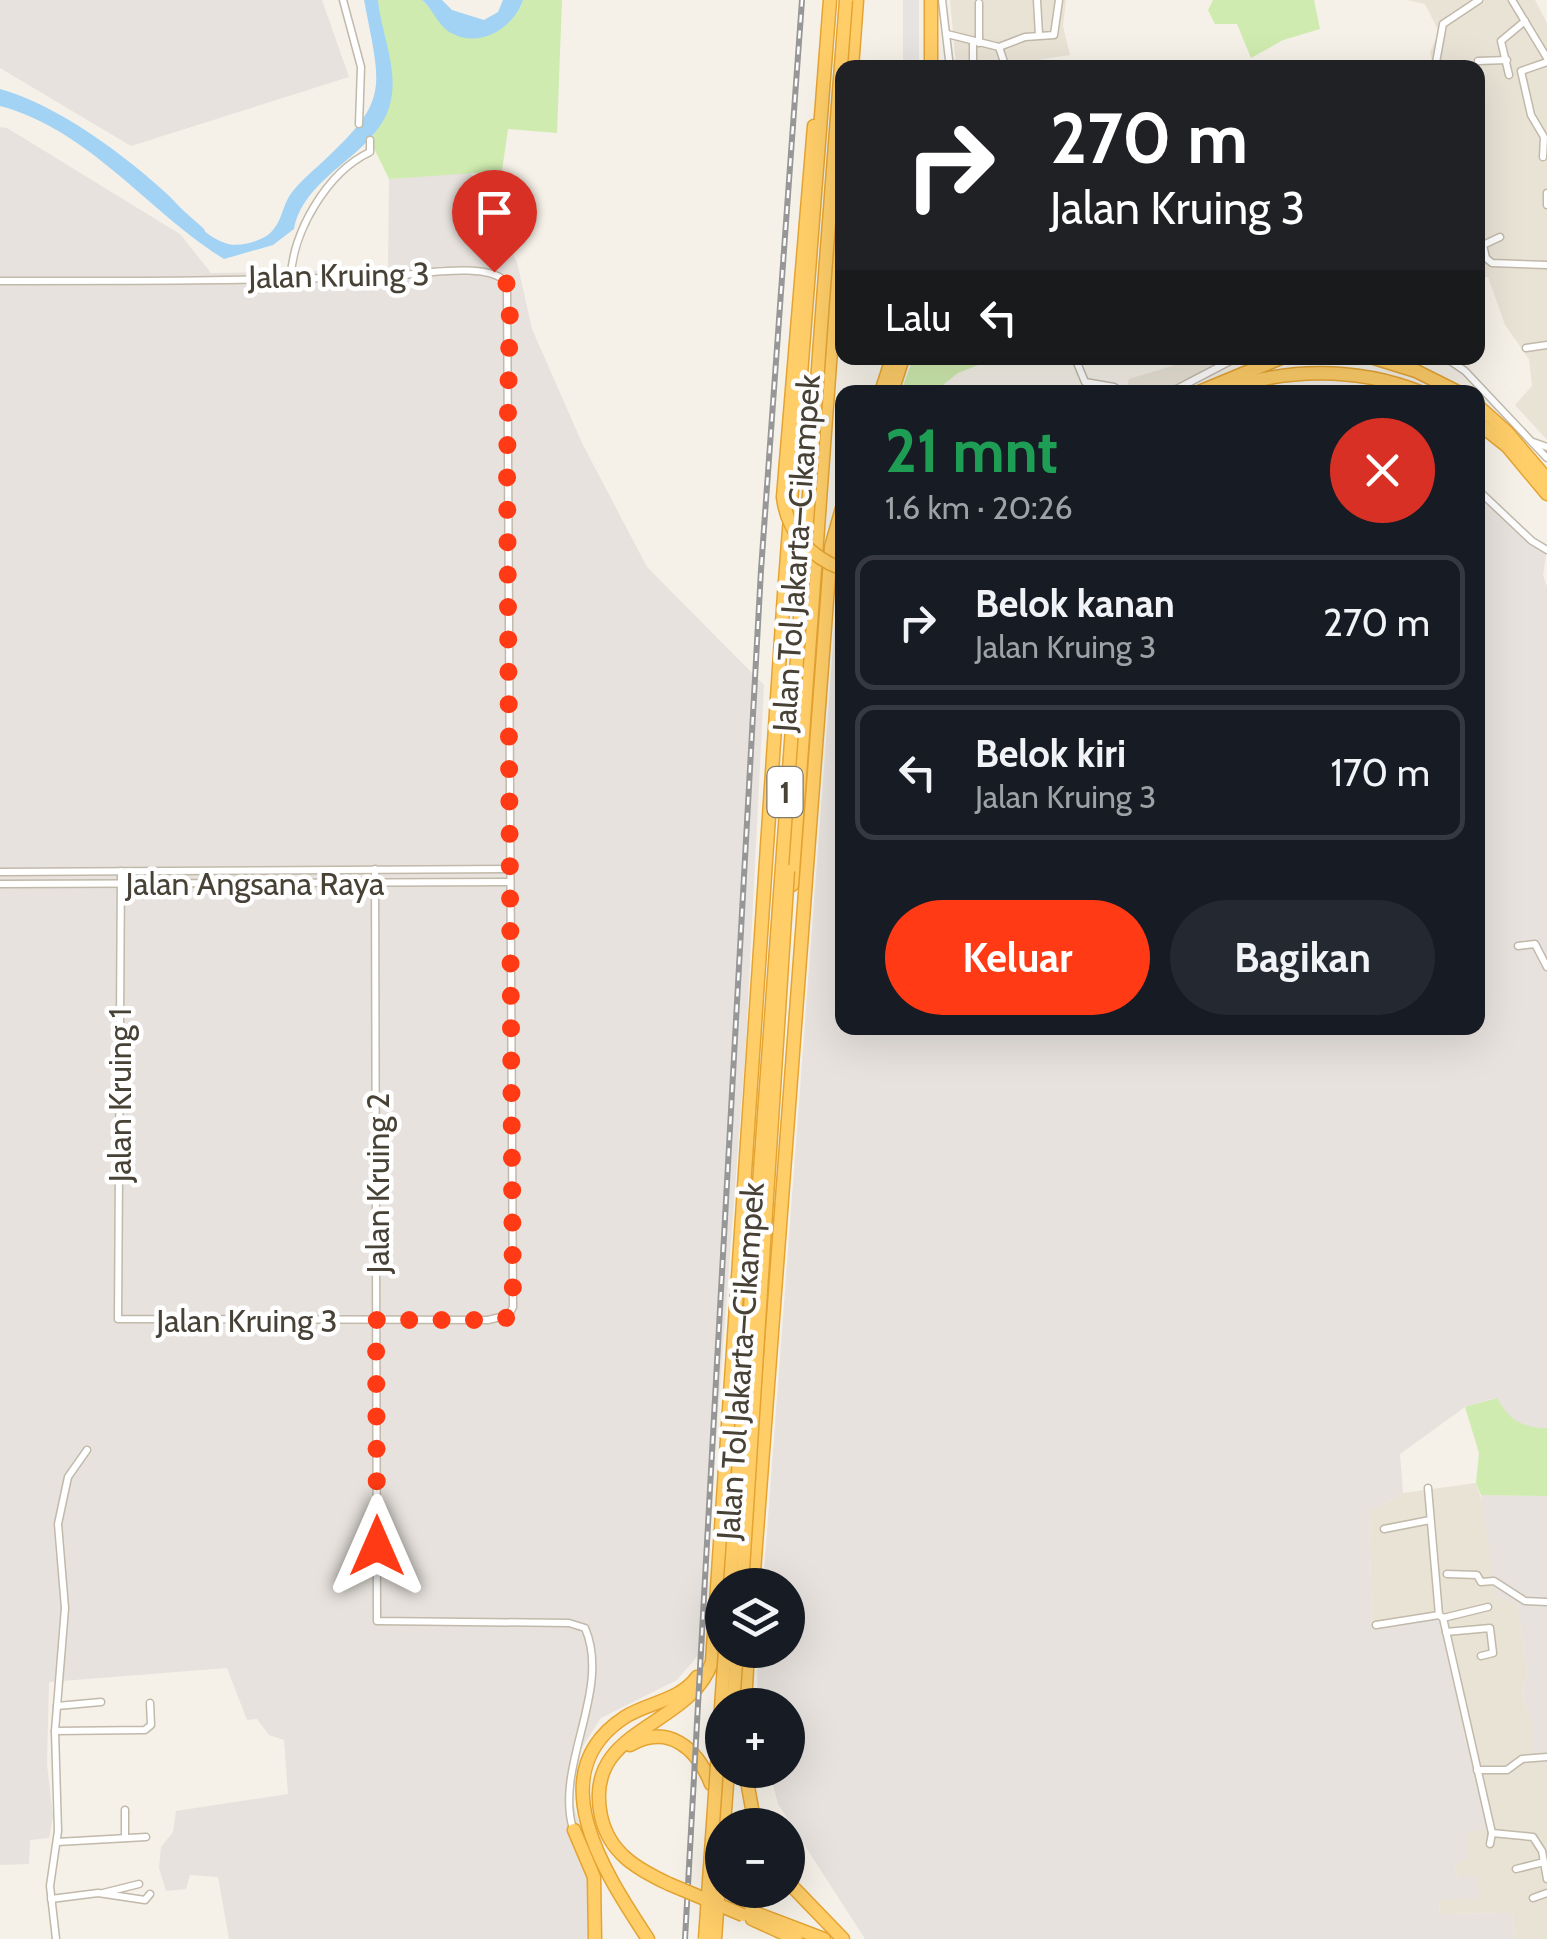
<!DOCTYPE html>
<html lang="id">
<meta charset="utf-8">
<style>
:root{--surface:#171b24;--page:#242831;--text:#f1f3f6;--muted:#9ea1a6;--line:#363941;--accent:#ff3a15}
body{margin:0;font-family:Cabin,sans-serif;background:var(--page);color:var(--text);height:100vh;display:flex;flex-direction:column;font-size:38px;white-space:nowrap}
*{box-sizing:border-box;margin:0}
p{font-size:32px;color:var(--muted)}
.icon{flex:none;width:55px;height:55px;fill:none;stroke:currentColor;stroke-width:2;stroke-linecap:round;stroke-linejoin:round}
.map{position:relative;flex:1;overflow:hidden}
.sheet{position:absolute;left:835px;top:385px;width:650px;height:650px;display:flex;flex-direction:column;background:var(--surface);border-radius:20px;box-shadow:0 10px 40px #0002}
.sheet>*{flex:none}
.top-card{position:absolute;left:835px;top:60px;width:650px;height:305px;border-radius:20px;box-shadow:0 10px 40px #0002;background:#202124;color:#fff;overflow:hidden}
.buttons{position:absolute;left:705px;top:1568px;display:grid;gap:20px}
.buttons a{display:grid;place-items:center;width:100px;height:100px;border-radius:50%;background:var(--surface);box-shadow:0 10px 40px #0002;font-size:50px}
.pin{position:absolute;display:grid;place-items:center;width:85px;height:85px;color:#fff;margin:-102px -42px;border-radius:50% 50% 50% 0;rotate:-45deg;box-shadow:0 0 10px #0007}
.pin .icon{rotate:45deg}
.me{position:absolute;width:110px;margin:-55px;rotate:0deg;stroke-linejoin:round;filter:drop-shadow(0 0 8px #0008)}
.turn{display:flex;align-items:center;gap:35px;height:210px;padding:0 50px;font-size:45px}
.turn .icon{width:130px;height:130px;stroke-width:2.5}
.turn b{display:block;font-size:70px;line-height:85px}
.then{display:flex;align-items:center;height:95px;padding:0 50px;background:#0003;gap:20px;font-size:38px}
.round{display:grid;place-items:center;flex:none;width:105px;height:105px;border-radius:52px;background:var(--page)}
.overview{display:flex;align-items:center;justify-content:space-between;height:170px;padding:0 50px}
h1{font-size:60px;font-weight:700;line-height:75px;color:#1e9e55}
.button{display:flex;gap:20px;margin-top:auto;padding:20px 50px}
.button a{flex:1;height:115px;border-radius:60px;background:var(--accent);color:#fff;font-size:40px;font-weight:700;line-height:115px;text-align:center}
.button a+a{background:var(--page);color:var(--text)}
ul{padding:0;list-style:none}
li{display:flex;align-items:center;gap:30px;height:135px;margin:0 20px 15px;padding:0 30px;border:5px solid var(--line);border-radius:20px}
li div{flex:1}
li b{display:block;font-size:38px}
li em{font-style:normal}
.map>svg:first-child{display:block}
.residential{fill:#e9e3d6}
.industrial{fill:#e7e2dd}
.green{fill:#cfebaf}
.parking{fill:#e6e3e0}
.water{fill:#a2d2f4}
.lines{fill:none;stroke-linecap:round;stroke-linejoin:round}
.river{stroke:#a2d2f4;stroke-width:10}
.street-casing{stroke:#c1b9aa;stroke-width:9}
.highway-casing{stroke:#e5a432;stroke-width:15}
.street{stroke:#fff;stroke-width:6}
.highway{stroke:#ffce69;stroke-width:12}
.rail-casing{stroke:#979797;stroke-width:6}
.rail{stroke:#fff;stroke-width:2.5;stroke-dasharray:8;stroke-linecap:butt}
.highway-bridge-casing{stroke:#e5a432;stroke-width:15;stroke-linecap:butt}
.highway-bridge{stroke:#ffce69;stroke-width:12}
.route{stroke:#ff3a15;stroke-width:18;stroke-dasharray:0 32.4}
.labels{text-anchor:middle;dominant-baseline:central;stroke-width:9;stroke-linejoin:round;paint-order:stroke}
.shield{fill:#fff;stroke:#7f7a72;stroke-width:2.5}
.shield-label{font-size:30px;font-weight:bold;fill:#484136}
.street-label{font-size:32px;fill:#484136;stroke:#fff}
</style>
<div class="map">
<svg width="1547" height="1939" viewBox="0 0 1547 1939">
<rect width="100%" height="100%" fill="#f5f1e8"/>
<g class="residential">
<polygon points="950,0 1066,0 1063,26 1070,55 992,67 956,65"/>
<polygon points="1407,0 1535,0 1547,23 1547,440 1515,405 1532,386 1529,359 1505,325 1488,277 1478,278 1478,68 1433,67 1430,52 1439,32 1425,4"/>
<polygon points="1182,358 1238,358 1170,392 1125,392 1129,379 1182,363"/>
<polygon points="1476,1483 1517,1603 1528,1675 1522,1693 1533,1723 1533,1763 1547,1763 1547,1939 1514,1939 1512,1913 1440,1914 1439,1900 1457,1878 1455,1862 1467,1833 1489,1827 1463,1731 1372,1625 1369,1512 1403,1493"/>
</g>
<g class="industrial">
<polygon points="0,0 322,0 349,77 131,146 0,68"/>
<polygon points="0,127 7,128 180,234 211,273 388,270 389,179 470,172 517,262 532,329 582,443 647,567 764,685 746,1042 700,1653 677,1680 601,1718 578,1754 571,1797 593,1871 596,1939 229,1939 218,1877 190,1875 186,1889 166,1891 159,1868 161,1847 173,1832 176,1811 288,1794 284,1740 269,1735 257,1719 247,1720 227,1668 49,1682 47,1764 53,1817 49,1838 30,1840 29,1864 0,1865"/>
<polygon points="1478,498 1547,549 1543,575 1547,587 1547,1428 1526,1428 1505,1412 1496,1398 1465,1407 1400,1454 1403,1493 1369,1512 1372,1624 1442,1618 1463,1731 1489,1828 1468,1833 1468,1859 1455,1863 1457,1877 1476,1876 1480,1898 1439,1900 1440,1914 1512,1913 1514,1939 865,1939 778,1804 769,1770 788,1770 788,1705 758,1705 757,1667 759,1650 788,1650 788,1585 763,1585 837,593 842,592 842,1028 1478,1028"/>
<polygon points="1481,1495 1547,1496 1547,1763 1533,1763 1533,1723 1522,1693 1528,1675 1517,1604 1496,1597"/>
</g>
<g class="green">
<path d="M378,0H422L454,35L520,8L523,0H562L557,133L508,129L502,171L389,179L370,140C409,90 383,55 378,0Z"/>
<polygon points="1213,0 1314,0 1320,29 1283,40 1251,58 1237,24 1215,24 1208,10"/>
<polygon points="913,358 996,358 958,373 934,392 901,392"/>
<path d="M1497,1398C1509,1420 1523,1428 1547,1428V1496L1481,1495L1476,1483L1479,1453L1465,1407Z"/>
</g>
<rect class="parking" x="903" y="0" width="16" height="67"/>
<g class="water">
<path d="M364,0H378C381,33 398,67 391,100C380,155 305,172 294,229L273,245L224,259C147,211 90,130 0,106V89C56,104 125,155 167,194C184,210 202,235 225,243C237,248 259,242 269,234C282,223 282,207 290,195C297,185 308,175 317,167C390,100 382,93 364,0Z"/>
<path d="M422,0H442L452,10L484,20L498,12L503,0H523C514,27 482,48 453,34C438,27 434,10 422,0Z"/>
</g>
<g class="lines">
<polyline class="river" points="130,170 200,232"/>
<g class="street-casing">
<g id="street">
<polyline points="343,0 361,67 359,124"/>
<polyline points="942,0 950,68"/>
<polyline points="1037,0 1039,35"/>
<polyline points="1512,0 1547,58"/>
<polyline points="979,3 979,43"/>
<polyline points="947,34 999,47 1025,37 1054,35 1059,0"/>
<polyline points="999,47 1006,68"/>
<polyline points="973,60 973,41"/>
<polyline points="1478,61 1507,60"/>
<polyline points="1435,68 1443,24 1479,0"/>
<polyline points="1509,75 1501,41 1525,21"/>
<polyline points="1543,157 1544,137 1531,115 1521,71 1547,62"/>
<polyline points="1547,193 1547,205"/>
<polyline points="1478,243 1483,245 1486,258 1492,263 1547,265"/>
<polyline points="1483,245 1500,237"/>
<path d="M291,277C292,233 327,172 370,152V140"/>
<path d="M0,281C130,281 261,281 390,276C417,275 492,260 507,284L513,1307L509,1315L488,1320L118,1319L121,871"/>
<polyline points="1526,348 1547,345"/>
<polyline points="1075,358 1085,382 1114,387 1121,392"/>
<polyline points="1446,358 1465,371 1547,458"/>
<polyline points="1171,392 1236,358"/>
<polyline points="1533,442 1547,447"/>
<polyline points="1478,490 1532,541 1547,550"/>
<path d="M375,869L377,1621L569,1623L585,1628C612,1690 554,1766 573,1829"/>
<polyline points="0,872 510,869"/>
<polyline points="0,884 510,882"/>
<polyline points="1518,946 1535,944 1547,967"/>
<polyline points="1428,1488 1439,1615 1443,1618 1492,1833 1490,1844"/>
<polyline points="1384,1529 1430,1520"/>
<polyline points="1447,1574 1477,1575 1481,1582 1494,1581 1525,1601 1547,1602"/>
<polyline points="1443,1618 1488,1607"/>
<polyline points="1376,1625 1439,1615"/>
<polyline points="1446,1632 1490,1628 1493,1653 1481,1656"/>
<polyline points="57,1706 101,1702"/>
<polyline points="55,1731 145,1730 151,1725 150,1703"/>
<polyline points="1477,1770 1507,1770 1522,1759 1547,1757"/>
<polyline points="125,1810 125,1838"/>
<polyline points="1492,1833 1533,1837 1542,1851 1547,1879"/>
<polyline points="57,1842 146,1837"/>
<polyline points="1516,1869 1544,1862"/>
<polyline points="103,1893 139,1884"/>
<polyline points="1533,1898 1547,1893"/>
<polyline points="51,1899 98,1893 145,1900 150,1894"/>
<polyline points="56,1939 50,1886 58,1831 55,1731 65,1608 58,1524 68,1477 87,1450"/>
</g>
</g>
<g class="highway-casing">
<g id="highway">
<polyline points="931,0 931,68"/>
<polyline points="852,68 857,0"/>
<polyline points="1374,358 1416,371 1458,392"/>
<polyline points="881,392 892,358"/>
<polyline points="892,392 903,358"/>
<polyline points="1199,392 1281,358"/>
<path d="M1221,392C1283,367 1357,367 1420,392"/>
<polyline points="1478,406 1507,432 1547,479"/>
<polyline points="1478,423 1507,446 1547,494"/>
<polyline points="783,497 814,126"/>
<polyline points="792,885 842,199"/>
<polyline points="753,1585 831,547 842,508"/>
<polyline points="745,1705 748,1650"/>
<path d="M630,1745C668,1723 697,1748 711,1784"/>
<polyline points="745,1770 755,1825"/>
<polyline points="724,1825 728,1770"/>
<polyline points="574,1830 594,1877 595,1939"/>
<polyline points="788,1882 843,1939"/>
<path d="M669,1884C637,1869 609,1853 601,1816C582,1727 689,1729 712,1662L784,594L830,0"/>
<polyline points="745,1909 824,1939"/>
<polyline points="752,1919 796,1939"/>
<path d="M648,1939C607,1876 537,1774 625,1717C649,1702 679,1701 697,1677"/>
</g>
</g>
<use href="#street" class="street"/>
<use href="#highway" class="highway"/>
<g class="rail-casing">
<polyline id="rail" points="685,1939 761,570 802,0"/>
</g>
<use href="#rail" class="rail"/>
<g class="highway-bridge-casing">
<g id="highway-bridge">
<path d="M783,497C787,532 810,557 842,569"/>
<path d="M730,1585C767,1056 805,528 846,0"/>
<polyline points="742,1585 788,871"/>
<polyline points="733,1705 737,1650"/>
<polyline points="669,1884 743,1915"/>
<polyline points="705,1939 725,1650"/>
<polyline points="715,1939 722,1845"/>
</g>
</g>
<use href="#highway-bridge" class="highway-bridge"/>
</g>
<g class="lines">
<polyline class="route" points="377,1546 376,1320 494,1320 506,1318 513,1307 507,467 510,304 507,284 494,272"/>
</g>
<g class="labels">
<rect class="shield" x="767.5" y="767" width="35" height="50" rx="8"/>
<g class="shield-label">
<text x="785" y="792">1</text>
</g>
<g class="street-label">
<text transform="translate(339 275) rotate(-1)">Jalan Kruing 3</text>
<text transform="translate(796 553) rotate(-86)">Jalan Tol Jakarta–Cikampek</text>
<text x="255" y="883">Jalan Angsana Raya</text>
<text transform="translate(119 1095) rotate(-90)">Jalan Kruing 1</text>
<text transform="translate(377 1183) rotate(-90)">Jalan Kruing 2</text>
<text x="247" y="1320">Jalan Kruing 3</text>
<text transform="translate(740 1361) rotate(-86)">Jalan Tol Jakarta–Cikampek</text>
</g>
</g>
</svg>
<div class="buttons">
<a><svg class="icon" aria-label="layers" viewBox="0 0 24 24"><path d="M12 4l9 5-9 5-9-5zM3 14l9 5 9-5"/></svg></a>
<a>+</a>
<a>−</a>
</div>
<div class="pin" style="left:494px;top:272px;background:#d93025"><svg class="icon" aria-label="arrive" viewBox="0 0 24 24"><path d="M6 21V4h12l-3 4 3 4H6"/></svg></div>
<svg class="me" style="left:377px;top:1546px" viewBox="-20 -20 40 40"><path d="M0-17L14 15 0 8-14 15z" fill="#ff3a15" stroke="#fff" stroke-width="4"/></svg>
<div class="top-card">
<div class="turn"><svg class="icon" aria-label="right" viewBox="0 0 24 24"><path d="M7 20v-9h11M14 6l5 5-5 5"/></svg><div><b>270 m</b>Jalan Kruing 3</div></div>
<div class="then">Lalu<svg class="icon" aria-label="left" viewBox="0 0 24 24"><path d="M17 20v-9H6M10 6l-5 5 5 5"/></svg></div>
</div>
<section class="sheet">
<div class="overview"><div><h1>21 mnt</h1><p>1.6 km · 20:26</p></div><a class="round" style="background:#d93025;color:#fff"><svg class="icon" aria-label="close" viewBox="0 0 24 24"><path d="M6 6l12 12M18 6L6 18"/></svg></a></div>
<ul>
<li><svg class="icon" aria-label="right" viewBox="0 0 24 24"><path d="M7 20v-9h11M14 6l5 5-5 5"/></svg><div><b>Belok kanan</b><p>Jalan Kruing 3</p></div><em>270 m</em></li>
<li><svg class="icon" aria-label="left" viewBox="0 0 24 24"><path d="M17 20v-9H6M10 6l-5 5 5 5"/></svg><div><b>Belok kiri</b><p>Jalan Kruing 3</p></div><em>170 m</em></li>
</ul>
<div class="button"><a>Keluar</a><a>Bagikan</a></div>
</section>
</div>
